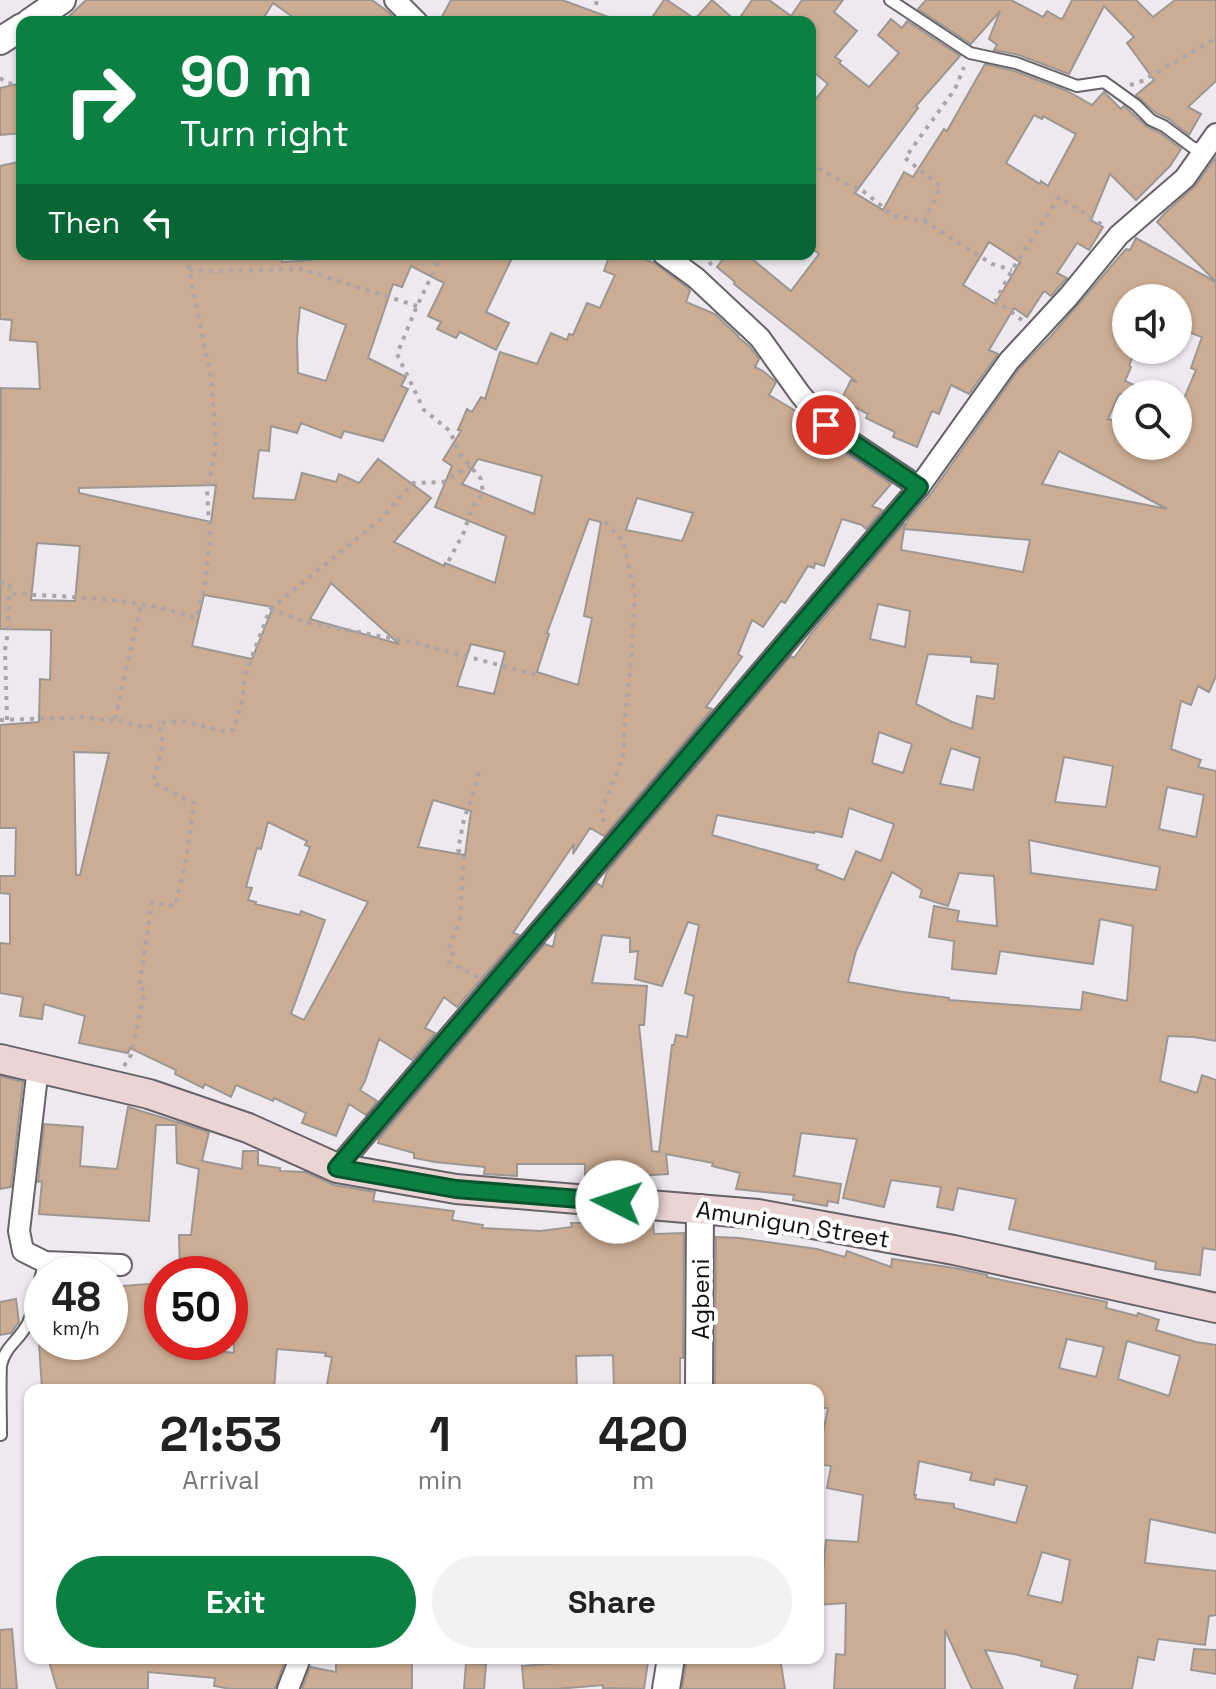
<!DOCTYPE html>
<style>
:root{--surface:#fff;--page:#f2f2f2;--text:#222;--muted:#767676;--accent:#0b8043}
body{margin:0;font-family:"Space Grotesk",sans-serif;background:var(--page);color:var(--text);height:100vh;display:flex;flex-direction:column;font-size:30px;white-space:nowrap}
*{box-sizing:border-box;margin:0}
p{font-size:26px;color:var(--muted)}
.icon{flex:none;width:44px;height:44px;fill:none;stroke:currentColor;stroke-width:2;stroke-linecap:round;stroke-linejoin:round}
.map{position:relative;flex:1;overflow:hidden}
.drawer{position:absolute;left:24px;top:1384px;width:800px;height:280px;display:flex;flex-direction:column;background:var(--surface);border-radius:16px;box-shadow:0 2px 6px #0004}
.drawer>*{flex:none}
.top-card{position:absolute;left:16px;top:16px;width:800px;height:244px;border-radius:16px;box-shadow:0 2px 6px #0004;background:#0b8043;color:#fff;overflow:hidden}
.controls{position:absolute;left:1112px;top:284px;display:grid;gap:16px}
.controls a{display:grid;place-items:center;width:80px;height:80px;border-radius:50%;background:var(--surface);box-shadow:0 2px 6px #0004;font-size:40px}
.speed{position:absolute;left:24px;top:1256px;display:flex;gap:16px;font-size:40px;font-weight:700;text-align:center}
.speed>*{display:grid;place-content:center;width:104px;height:104px;border-radius:50%;background:var(--surface);box-shadow:0 2px 6px #0004;line-height:1}
.speed small{font-size:20px;font-weight:400}
.speed .limit{border:12px solid #d22;background:#fff;color:#111}
.pin{position:absolute;display:grid;place-items:center;width:68px;height:68px;color:#fff;margin:-34px;border:4px solid #fff;border-radius:50%;box-shadow:0 2px 8px #0007}
.me{position:absolute;width:88px;margin:-44px;rotate:274deg;stroke-linejoin:round;filter:drop-shadow(0 0 6px #0008)}
.turn{display:flex;align-items:center;gap:28px;height:168px;padding:0 32px;font-size:36px}
.turn .icon{width:104px;height:104px;stroke-width:2.5}
.turn b{display:block;font-size:56px;line-height:68px}
.then{display:flex;align-items:center;height:76px;padding:0 32px;background:#0003;gap:16px;font-size:30px}
.eta{display:flex;justify-content:space-evenly;align-items:center;height:136px;text-align:center}
.eta b{font-size:48px;font-weight:700;line-height:56px}
.action{display:flex;gap:16px;margin-top:auto;padding:16px 32px}
.action a{flex:1;height:92px;border-radius:48px;background:var(--accent);color:#fff;font-size:32px;font-weight:700;line-height:92px;text-align:center}
.action a+a{background:var(--page);color:var(--text)}
.map>svg:first-child{display:block}
.building{fill:#ccac92;stroke:#9d9793;stroke-width:2;fill-rule:evenodd}
.lines{fill:none;stroke-linecap:round;stroke-linejoin:round}
.service-casing{stroke:#666267;stroke-width:14}
.minor-casing{stroke:#666267;stroke-width:24}
.tertiary-casing{stroke:#666267;stroke-width:30}
.secondary-casing{stroke:#666267;stroke-width:32}
.path{stroke:#a9a5aa;stroke-width:4;stroke-dasharray:4 6;stroke-linecap:butt}
.service{stroke:#fff;stroke-width:10}
.minor{stroke:#fff;stroke-width:20}
.tertiary{stroke:#fff;stroke-width:26}
.secondary{stroke:#ead4d4;stroke-width:28}
.route-casing{stroke:#07532c;stroke-width:20}
.route{stroke:#0b8043;stroke-width:14}
.labels{text-anchor:middle;dominant-baseline:central;stroke-width:8;stroke-linejoin:round;paint-order:stroke}
.street-label{font-size:24px;fill:#100f11;stroke:#fff}
</style>
<div class="map">
<svg width="1216" height="1689" viewBox="0 0 1216 1689">
<rect width="100%" height="100%" fill="#eee9ef"/>
<g class="building">
<polygon points="86,0 372,0 387,11 399,22 300,22 273,3 261,22 63,22"/>
<polygon points="451,0 562,0 617,20 616,22 439,22"/>
<path d="M664,0H667L695,19L712,0L737,22L752,0H769L791,16L802,0H843L834,12L857,31L835,57L841,61L839,63L869,87L899,53L878,35L891,19L902,28L907,21L960,56L916,106L918,108L855,193L883,210L904,172L913,177L944,129L947,131L985,64L1014,71L1067,91L1092,105L1104,92L1121,109L1124,106L1146,126L1160,133L1181,149L1170,166L1136,200L1110,174L1091,220L1103,227L1089,250L1077,243L1057,273L1067,278L1051,296L1044,291L1027,317L1014,308L989,350L998,354L969,394L951,385L939,414L932,411L917,447L893,437L895,432L866,418L868,414L841,400L851,380L857,382L734,284L735,282L717,267L727,254H746L791,291L819,254L810,247V106L828,84L810,69V22H649ZM1034,115L1042,119L1043,116L1076,134L1048,186L1041,181L1040,184L1006,163ZM989,242L1020,262L995,304L963,285Z"/>
<polygon points="926,0 1011,0 1043,17 1047,11 1061,19 1063,18 1072,0 1136,0 1153,17 1175,0 1216,0 1216,81 1188,107 1201,114 1189,135 1169,119 1156,113 1136,95 1154,80 1127,43 1134,37 1104,6 1069,74 1019,55 994,50 997,45 989,39 1000,11 971,44 918,9"/>
<polygon points="22,83 22,133 0,135 0,88"/>
<path d="M1216,157V676L1209,692L1198,686L1191,705L1181,701L1171,749L1201,760L1198,767L1216,771V1041L1194,1037L1168,1036L1160,1081L1197,1093L1202,1075L1216,1080V1250L1203,1248L1200,1275L1155,1269L1156,1262L1009,1229L1016,1199L958,1188L953,1210L937,1207L941,1187L891,1180L884,1207L843,1198L857,1139L801,1133L794,1176L841,1184L838,1203L828,1201L827,1206L793,1200L794,1195L736,1189L740,1173L712,1166L713,1163L666,1154L668,1174L638,1176V1184L595,1183H585V1164H517V1176L484,1174L485,1167L435,1162L414,1158V1153L378,1143L379,1139L545,944L553,947L556,932L597,883L602,887L607,872L791,656L794,658L811,634L905,523L904,528L908,520L930,495L1019,369L1052,335L1126,249L1130,250L1136,238L1216,282L1157,222L1165,213L1195,186ZM1126,298H1178V328L1202,337L1191,368L1196,370L1178,413V446H1126V424L1108,419L1119,394H1154L1125,381L1131,367L1129,366L1135,350H1126ZM1059,451L1167,509L1042,484ZM904,529L1030,540L1023,572L901,550ZM878,604L910,611L905,647L870,639ZM928,654L971,657V662L998,664L994,699L977,696L972,729L952,722L916,704ZM879,732L912,744L903,773L872,763ZM951,748L980,758L973,790L940,784ZM1064,757L1113,766L1106,807L1055,802ZM1167,787L1204,795L1196,837L1159,829ZM849,808L894,824L881,861L856,851L844,880L816,869L818,865L712,835L717,815L814,833V831L842,837ZM1029,840L1160,867L1156,890L1031,873ZM892,872L922,890L920,897L948,906L959,873L994,876L997,926L957,921L959,911L934,906L929,937L954,941L952,969L996,974L1000,951L1093,964L1100,919L1133,926L1127,1001L1083,992L1081,1010L949,1000V998L903,992L848,982L856,951ZM688,922L699,925L685,993L694,996L687,1037L676,1035L674,1045H672L659,1152L652,1151L639,1025H644L647,986L592,983L602,935L630,938V952L638,951L635,979L662,986Z"/>
<path d="M22,161V212L18,213L22,234V254H281L282,262L312,260L314,254H514L486,312L509,323L496,350L460,332L456,338L437,329L441,322L428,316L444,283L411,266L402,287L393,284L368,358L406,377L401,386L408,389L383,441L344,431L341,438L301,423L297,433L271,426L269,451L259,450L253,498L295,500L302,473L336,482L339,474L359,483L378,459L431,498L394,542L444,566L445,563L495,583L506,536L435,507L452,466L443,460L461,431L458,430L467,409L472,412L481,397L485,399L500,352L537,364L551,333L567,340L569,334L573,335L587,303L600,308L615,275L604,271L610,254H632L654,263L688,288L690,291L686,302L715,314L738,336V337L750,347L759,359L755,367L763,371L776,382L769,395L799,413L819,436L891,484L872,506L882,510L866,529L862,525L842,519L824,566L815,563L814,568L808,566L785,603L781,601L763,627L752,620L738,654L742,657L706,707L712,709L604,836L590,828L573,854L574,844L513,933L519,935L457,1007L444,997L425,1028L435,1033L412,1060L379,1039L365,1081L360,1090L377,1101L366,1115L349,1104L336,1136L302,1123L306,1113L274,1098L273,1101L236,1085L231,1097L205,1084L203,1088L175,1074L176,1070L130,1048L128,1053L79,1043L85,1016L44,1004L42,1019L20,1016L23,997L0,993V943L10,944V894L0,893V876H15L16,828H0V725L39,722L40,679L50,680L51,646V630L0,629L1,388L40,389L37,342L10,340L12,320L0,319V166ZM300,307L346,325L326,381L298,373L297,340ZM478,459L542,476L534,514L462,484ZM216,485L211,522L79,493V488ZM637,498L693,513L682,541L626,530ZM589,519L601,522L584,616L592,618L578,685L537,672L549,634L547,633ZM37,543L80,546L75,601L31,600ZM331,583L399,644L310,619ZM204,595L273,607L252,659L192,646ZM471,644L505,652L494,694L457,686ZM74,752L109,753L80,875H76ZM433,800L471,811L465,855L418,847ZM268,822L307,841L305,845L310,847L299,875L368,902L304,1020L291,1014L325,920L301,911L300,915L255,904L256,902L248,900L252,888L246,887L257,848L261,849Z"/>
<polygon points="0,1076 23,1082 11,1187 0,1189"/>
<polygon points="128,1107 209,1132 202,1161 242,1169 243,1151 258,1151 258,1165 280,1168 280,1171 305,1172 334,1185 375,1192 373,1201 454,1211 452,1220 483,1225 482,1228 540,1231 572,1227 571,1223 653,1223 654,1234 684,1233 683,1358 680,1358 680,1390 614,1390 613,1355 576,1356 577,1390 326,1390 332,1357 325,1356 326,1353 277,1349 274,1390 42,1390 39,1342 110,1342 110,1287 162,1283 162,1342 172,1342 171,1345 234,1353 233,1274 180,1274 179,1235 191,1235 199,1169 177,1163 176,1125 156,1125 149,1221 39,1214 42,1181 38,1182 44,1124 83,1127 80,1166 117,1169"/>
<path d="M716,1237L740,1238L817,1249L845,1257L847,1251L891,1267L892,1259L955,1268L987,1275V1277L1107,1302L1106,1308L1137,1316L1138,1313L1159,1320L1156,1330L1196,1342L1216,1345V1533L1150,1519L1145,1563L1216,1571V1615L1209,1616L1205,1645L1158,1639L1154,1660L1138,1657L1132,1689H1074L1078,1675L1041,1666L1042,1661L1014,1654L985,1650L1003,1689H972L945,1630V1689H834L836,1654L845,1655L846,1603L818,1605V1582H822L826,1540L858,1542L863,1495L827,1488L831,1466L818,1464V1456L828,1408H818V1390H715ZM1067,1339L1104,1347L1096,1377L1059,1368ZM1127,1341L1180,1356L1169,1396L1118,1379ZM919,1461L972,1473L970,1480L994,1485L995,1479L1027,1486L1016,1523L954,1508V1504L915,1499L916,1495H914ZM1042,1552L1070,1560L1062,1603L1028,1595Z"/>
<polygon points="16,1299 19,1322 11,1333 0,1335 0,1302"/>
<polygon points="12,1629 17,1689 0,1689 0,1630"/>
<polygon points="1194,1649 1216,1650 1216,1674 1191,1670"/>
<polygon points="48,1658 274,1658 274,1661 284,1663 275,1689 231,1689 214,1686 215,1678 148,1672 148,1689 57,1689"/>
<polygon points="336,1658 412,1658 412,1689 302,1689 310,1667 336,1672"/>
<polygon points="687,1658 780,1658 785,1689 682,1689"/>
<polygon points="598,1660 598,1662 648,1662 644,1689 603,1688 603,1685 557,1689 524,1689 522,1666"/>
<polygon points="466,1663 486,1664 484,1689 464,1689"/>
</g>
<g class="lines">
<g class="service-casing">
<g id="service">
<polyline points="890,0 970,53 1016,63 1077,86 1104,82 1136,105 1151,120 1164,126 1192,147 1202,151"/>
<path d="M1,1435C1,1414 0,1385 1,1365C6,1345 19,1341 28,1323C36,1305 38,1281 45,1262"/>
</g>
</g>
<g class="minor-casing">
<g id="minor">
<polyline points="395,0 417,22"/>
<polyline points="663,254 696,278 760,338 800,394 826,425 919,487"/>
<polyline points="38,1067 19,1231 23,1251 45,1262 121,1265"/>
<polyline points="337,1168 919,487 1009,361 1069,296 1119,235 1185,178 1216,134"/>
<polyline points="288,1689 300,1658"/>
</g>
</g>
<g class="tertiary-casing">
<g id="tertiary">
<polyline points="30,22 62,0"/>
<polyline points="0,41 22,27"/>
<polyline points="699,1390 700,1208"/>
<polyline points="666,1689 671,1658"/>
</g>
</g>
<g class="secondary-casing">
<polyline id="secondary" points="0,1059 149,1094 248,1128 337,1168 456,1189 758,1214 954,1250 1216,1308"/>
</g>
<g class="path">
<polyline points="596,5 597,0"/>
<polyline points="0,78 7,83 22,85"/>
<polyline points="1130,85 1142,81 1216,38"/>
<polyline points="810,163 837,179 863,191 894,216 924,221 992,264 1012,270"/>
<polyline points="924,221 941,187 905,158 955,89 964,67"/>
<polyline points="442,254 417,306 397,354 424,410 450,431 459,453 481,479 483,493 472,508 464,532 446,566"/>
<polyline points="709,265 721,254"/>
<polyline points="189,270 215,271 301,269 417,306"/>
<polyline points="1022,320 996,300 1012,270 1059,197 1104,226"/>
<polyline points="605,522 623,541 635,593 631,662 625,717 623,756 601,813 601,818 607,824"/>
<path d="M0,583H9L13,594C75,597 137,598 196,618L204,590L210,541L207,490L216,448L212,383L186,254"/>
<polyline points="270,609 309,623 412,642 537,675"/>
<polyline points="115,719 141,604"/>
<polyline points="0,720 86,717 110,721 115,719 132,725 147,727 159,723"/>
<polyline points="7,720 5,650 8,631 9,589"/>
<polyline points="478,977 449,962 453,954 448,950 460,921 464,855 458,850 464,819 473,794 479,772"/>
<polyline points="124,1066 131,1055 145,990 139,988 152,902 175,906 186,859 194,803 153,783 163,744 160,723 182,721 223,731 234,730 242,701 245,675 270,609 379,521 413,483 443,482 470,466"/>
</g>
<use href="#service" class="service"/>
<use href="#minor" class="minor"/>
<use href="#tertiary" class="tertiary"/>
<use href="#secondary" class="secondary"/>
</g>
<g class="lines">
<g class="route-casing">
<polyline id="route" points="617,1202 456,1189 337,1168 919,487 826,425"/>
</g>
<use href="#route" class="route"/>
</g>
<g class="labels">
<g class="street-label">
<text transform="translate(793 1224) rotate(9)">Amunigun Street</text>
<text transform="translate(700 1299) rotate(-90)">Agbeni</text>
</g>
</g>
</svg>
<div class="controls">
<a><svg class="icon" aria-label="sound" viewBox="0 0 24 24"><path d="M4 9h4l5-4v14l-5-4H4zM17 9q2 3 0 6"/></svg></a>
<a><svg class="icon" aria-label="search" viewBox="0 0 24 24"><circle cx="10" cy="10" r="6"/><path d="M15 15l6 6"/></svg></a>
</div>
<div class="speed"><div>48<small>km/h</small></div><div class="limit">50</div></div>
<div class="pin" style="left:826px;top:425px;background:#d93025"><svg class="icon" aria-label="arrive" viewBox="0 0 24 24"><path d="M6 21V4h12l-3 4 3 4H6"/></svg></div>
<svg class="me" style="left:617px;top:1202px" viewBox="-20 -20 40 40"><circle r="19" fill="#fff"/><path d="M0-13L10 11 0 6-10 11z" fill="#0b8043"/></svg>
<div class="top-card">
<div class="turn"><svg class="icon" aria-label="right" viewBox="0 0 24 24"><path d="M7 20v-9h11M14 6l5 5-5 5"/></svg><div><b>90 m</b>Turn right</div></div>
<div class="then">Then<svg class="icon" aria-label="left" viewBox="0 0 24 24"><path d="M17 20v-9H6M10 6l-5 5 5 5"/></svg></div>
</div>
<section class="drawer">
<div class="eta">
<div><b>21:53</b><p>Arrival</p></div>
<div><b>1</b><p>min</p></div>
<div><b>420</b><p>m</p></div>
</div>
<div class="action"><a>Exit</a><a>Share</a></div>
</section>
</div>
